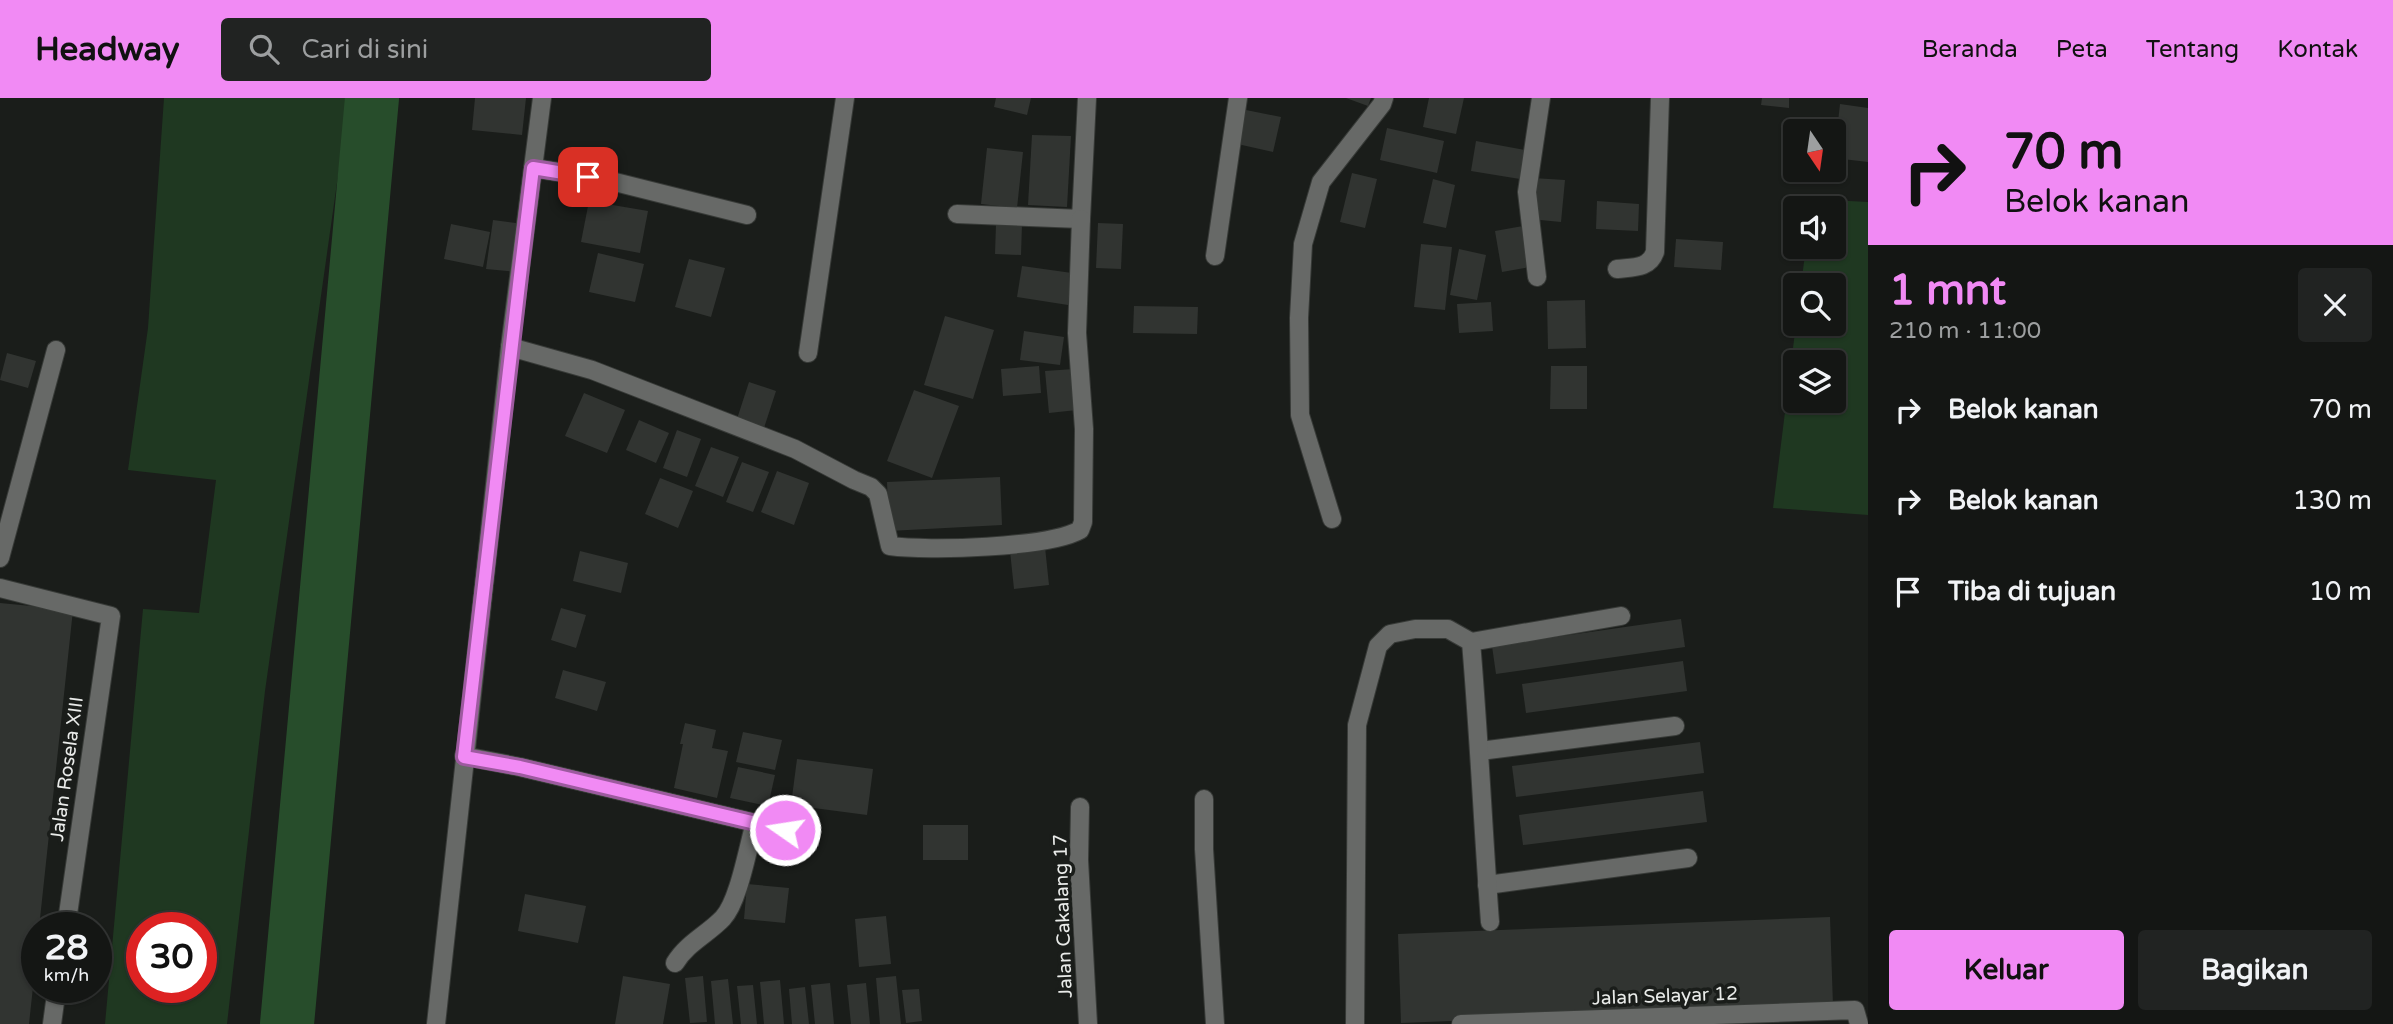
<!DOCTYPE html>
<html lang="id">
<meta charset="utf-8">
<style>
:root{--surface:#141614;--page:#212322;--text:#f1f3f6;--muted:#9d9fa0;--line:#333534;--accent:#f18af4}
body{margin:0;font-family:"Varela Round",sans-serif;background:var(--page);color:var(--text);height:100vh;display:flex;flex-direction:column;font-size:26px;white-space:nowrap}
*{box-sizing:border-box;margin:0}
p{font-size:23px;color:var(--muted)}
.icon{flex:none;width:38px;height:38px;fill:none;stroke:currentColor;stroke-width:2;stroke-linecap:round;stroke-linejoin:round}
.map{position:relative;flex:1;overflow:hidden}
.details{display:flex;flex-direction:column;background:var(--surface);width:525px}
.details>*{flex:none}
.guide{background:#f18af4;color:#111;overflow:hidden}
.needle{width:46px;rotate:167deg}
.buttons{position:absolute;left:1783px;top:21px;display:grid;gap:14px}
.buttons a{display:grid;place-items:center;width:63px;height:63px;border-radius:7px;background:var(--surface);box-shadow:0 2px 5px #0004,0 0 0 2px var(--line);font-size:35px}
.speed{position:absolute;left:21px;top:814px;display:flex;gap:14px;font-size:35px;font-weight:700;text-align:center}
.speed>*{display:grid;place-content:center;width:91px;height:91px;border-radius:50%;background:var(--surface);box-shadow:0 2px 5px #0004,0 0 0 2px var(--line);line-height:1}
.speed small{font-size:18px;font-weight:400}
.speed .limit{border:10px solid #d22;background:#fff;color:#111}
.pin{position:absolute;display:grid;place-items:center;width:60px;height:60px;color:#fff;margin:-30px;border-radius:14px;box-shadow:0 4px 10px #0006}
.me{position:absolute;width:77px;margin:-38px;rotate:283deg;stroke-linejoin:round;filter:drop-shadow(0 0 5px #0008)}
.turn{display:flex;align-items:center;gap:24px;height:147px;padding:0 21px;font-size:32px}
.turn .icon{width:91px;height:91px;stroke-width:2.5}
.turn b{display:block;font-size:49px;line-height:60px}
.round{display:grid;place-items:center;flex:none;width:74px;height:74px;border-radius:7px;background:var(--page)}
.overview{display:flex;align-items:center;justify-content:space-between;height:119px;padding:0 21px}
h1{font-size:42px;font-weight:700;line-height:52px;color:var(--accent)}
.primary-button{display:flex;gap:14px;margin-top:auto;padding:14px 21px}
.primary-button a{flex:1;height:80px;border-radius:7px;background:var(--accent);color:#111;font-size:28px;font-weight:700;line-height:80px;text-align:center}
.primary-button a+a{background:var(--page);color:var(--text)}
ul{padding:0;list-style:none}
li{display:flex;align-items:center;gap:21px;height:91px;padding:0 21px}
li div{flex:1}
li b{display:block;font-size:26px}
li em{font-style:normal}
header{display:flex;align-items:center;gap:42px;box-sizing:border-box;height:98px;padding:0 35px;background:var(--accent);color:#111}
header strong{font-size:33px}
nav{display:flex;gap:38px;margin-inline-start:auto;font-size:24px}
.search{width:490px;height:63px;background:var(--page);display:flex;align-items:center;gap:18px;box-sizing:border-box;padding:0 24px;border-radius:7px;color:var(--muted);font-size:26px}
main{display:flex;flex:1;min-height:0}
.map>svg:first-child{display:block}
.green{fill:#1f3821;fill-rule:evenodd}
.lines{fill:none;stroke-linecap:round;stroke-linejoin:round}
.river{stroke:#274d2b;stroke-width:54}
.building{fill:#313431}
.minor-casing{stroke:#373a37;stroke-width:20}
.minor{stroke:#676967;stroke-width:18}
.route-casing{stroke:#9d5a9f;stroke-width:18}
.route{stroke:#f18af4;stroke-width:12}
.labels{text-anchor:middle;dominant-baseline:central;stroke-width:7;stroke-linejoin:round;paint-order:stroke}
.street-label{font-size:19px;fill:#e9ebe9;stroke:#1a1d1a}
</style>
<header>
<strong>Headway</strong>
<div class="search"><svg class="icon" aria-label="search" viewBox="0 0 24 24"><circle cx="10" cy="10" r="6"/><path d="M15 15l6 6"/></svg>Cari di sini</div>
<nav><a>Beranda</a><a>Peta</a><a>Tentang</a><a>Kontak</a></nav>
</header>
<main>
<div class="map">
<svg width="1868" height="926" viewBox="0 0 1868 926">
<rect width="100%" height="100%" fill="#1a1d1a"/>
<g class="green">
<path d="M164,0H349L265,593L227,926H105L143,511L199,515L216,382L128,372L148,230ZM142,830H201V889H142Z"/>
<path d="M1812,101L1868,104V417L1773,410L1796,226H1834V187H1801L1806,149H1834V110H1811ZM1796,264H1834V303H1796Z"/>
</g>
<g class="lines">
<polyline class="river" points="287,926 372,0"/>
</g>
<g class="building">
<polygon points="475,0 526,0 522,37 472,32"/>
<polygon points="996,0 1031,0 1027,17 994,9"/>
<polygon points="1346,0 1371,0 1368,8"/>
<polygon points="1429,0 1464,0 1456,36 1423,29"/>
<polygon points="1762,0 1789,0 1789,10 1761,7"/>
<polygon points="1840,6 1868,10 1868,64 1834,60"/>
<polygon points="1241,11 1281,19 1273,54 1233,45"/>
<polygon points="1387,30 1444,43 1437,75 1380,62"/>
<polygon points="1032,37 1071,38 1067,109 1028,107"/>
<polygon points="1476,43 1525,52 1520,81 1471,73"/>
<polygon points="987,50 1023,54 1017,110 981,106"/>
<polygon points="1352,75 1377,81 1365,130 1340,124"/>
<polygon points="1533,80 1565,82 1561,124 1530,121"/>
<polygon points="1433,81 1455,87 1446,130 1423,125"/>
<polygon points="589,103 648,113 640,155 581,144"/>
<polygon points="1597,103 1639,106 1638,133 1596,131"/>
<polygon points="493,122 523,126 517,174 486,171"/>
<polygon points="1098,125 1123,126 1121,171 1096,170"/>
<polygon points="451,126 490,134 483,169 444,161"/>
<polygon points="996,126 1022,126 1021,157 995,156"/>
<polygon points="1523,128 1530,169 1502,174 1495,133"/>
<polygon points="1676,141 1723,144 1721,172 1674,169"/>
<polygon points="1421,146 1452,149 1445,212 1414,209"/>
<polygon points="1459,151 1486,157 1477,202 1450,197"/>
<polygon points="598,155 644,166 635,204 589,194"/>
<polygon points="689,161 725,170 711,219 675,209"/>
<polygon points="1022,168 1072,175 1068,207 1017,199"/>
<polygon points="1585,202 1586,250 1548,251 1547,203"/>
<polygon points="1491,204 1493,233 1459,235 1457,206"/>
<polygon points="1134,208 1198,209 1197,236 1133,235"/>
<polygon points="945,218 994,232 973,301 924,287"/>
<polygon points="1024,233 1064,239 1060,267 1020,262"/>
<polygon points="7,255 36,263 28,290 0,282"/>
<polygon points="1039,268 1041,295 1003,298 1001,271"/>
<polygon points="1551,268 1587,268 1587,311 1550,311"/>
<polygon points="1074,271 1077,312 1049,315 1045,273"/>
<polygon points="749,284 776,293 763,333 736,324"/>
<polygon points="914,292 959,308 932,380 887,363"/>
<polygon points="584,295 625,312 607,355 565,338"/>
<polygon points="639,322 669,335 656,365 626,352"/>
<polygon points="677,332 701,341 687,379 663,370"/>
<polygon points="711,349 739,359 723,399 695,388"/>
<polygon points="742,364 769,374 753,414 726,404"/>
<polygon points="777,373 809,385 794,427 761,414"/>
<polygon points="1000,379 1002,427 889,433 887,384"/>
<polygon points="660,380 693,393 678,430 645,416"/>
<polygon points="1045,449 1049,487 1014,491 1010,453"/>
<polygon points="580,453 628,465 621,495 573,483"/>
<polygon points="0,505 73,512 39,830 37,830 37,852 29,926 0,926"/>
<polygon points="561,510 586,517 576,550 551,542"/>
<polygon points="1681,521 1685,549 1496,576 1492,548"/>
<polygon points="1683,563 1687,593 1526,615 1522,586"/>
<polygon points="563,572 606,584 597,613 555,600"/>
<polygon points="685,625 716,632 712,650 728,653 717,700 674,690 683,646 680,646"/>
<polygon points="743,634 782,642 775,672 736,664"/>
<polygon points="1700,644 1704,675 1516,699 1512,668"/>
<polygon points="797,661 873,671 867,717 791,707"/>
<polygon points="738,669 775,677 768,708 730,700"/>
<polygon points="1703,693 1707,724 1523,747 1519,717"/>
<rect x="923" y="727" width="45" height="35"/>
<polygon points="747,786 789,790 785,825 744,821"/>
<polygon points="525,796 586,808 578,845 518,833"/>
<polygon points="886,818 891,866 859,869 855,821"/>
<polygon points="1830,819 1833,908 1401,925 1398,836"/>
<polygon points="623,878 670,886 663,926 615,926"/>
<polygon points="703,878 707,924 690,925 685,880"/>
<polygon points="896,878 901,926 880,926 876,880"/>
<polygon points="728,881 733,926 715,926 711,883"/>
<polygon points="780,882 784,926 764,926 760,884"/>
<polygon points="830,885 834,926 815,926 811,887"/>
<polygon points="866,885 870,926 851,926 847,887"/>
<polygon points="753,887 757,926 741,926 737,888"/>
<polygon points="805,889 809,926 792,926 789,891"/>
<polygon points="919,891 922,923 906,925 902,892"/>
</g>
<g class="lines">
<g class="minor-casing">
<g id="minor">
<polyline points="533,70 603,81 747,117"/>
<polyline points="957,116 1081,121 1087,0"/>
<polyline points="1215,158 1238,0"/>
<path d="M1617,171C1633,169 1649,171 1655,154L1660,0"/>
<polyline points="1537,179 1527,94 1541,0"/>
<path d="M510,249L592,272L795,351L854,382L871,389L878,396L890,448C928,453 1048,450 1080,432L1083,424L1084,331L1077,235L1081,121"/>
<polyline points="808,255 845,0"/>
<polyline points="1332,421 1300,317 1299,220 1303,146 1321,84 1382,6 1384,0"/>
<polyline points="0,460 56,252"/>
<polyline points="0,490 111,518 66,830"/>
<polyline points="1471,544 1621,518"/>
<polyline points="1480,653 1675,628"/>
<polyline points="464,658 520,669 785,732"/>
<polyline points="1204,701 1204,751 1215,926"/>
<polyline points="1080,709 1079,762 1088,926"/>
<polyline points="1487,787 1688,760"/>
<path d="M675,865C687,845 708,836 723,820C739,803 748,748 755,725"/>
<polyline points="52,926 57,889"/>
<polyline points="436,926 510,249 542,0"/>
<path d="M1355,926L1357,627L1378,548L1390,536L1415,531H1448L1471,544C1479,637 1483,731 1490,824"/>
<polyline points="1461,926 1855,912 1859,926"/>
</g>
</g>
<use href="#minor" class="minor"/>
</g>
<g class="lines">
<g class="route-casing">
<path id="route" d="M588,79L533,70C509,266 487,462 464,659L520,669L785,732"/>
</g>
<use href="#route" class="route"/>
</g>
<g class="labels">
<g class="street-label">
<text transform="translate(67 671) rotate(-82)">Jalan Rosela XIII</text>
<text transform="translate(1063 818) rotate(-92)">Jalan Cakalang 17</text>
<text transform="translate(1665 898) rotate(-2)">Jalan Selayar 12</text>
</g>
</g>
</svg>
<div class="buttons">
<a><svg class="needle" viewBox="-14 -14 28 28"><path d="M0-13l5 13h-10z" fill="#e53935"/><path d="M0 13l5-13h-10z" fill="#9d9fa0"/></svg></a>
<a><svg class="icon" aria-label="sound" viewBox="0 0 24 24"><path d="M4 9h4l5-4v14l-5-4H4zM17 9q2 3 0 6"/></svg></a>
<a><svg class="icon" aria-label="search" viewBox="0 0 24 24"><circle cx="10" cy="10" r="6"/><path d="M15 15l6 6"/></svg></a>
<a><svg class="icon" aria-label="layers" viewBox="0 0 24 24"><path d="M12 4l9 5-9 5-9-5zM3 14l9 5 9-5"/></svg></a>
</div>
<div class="speed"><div>28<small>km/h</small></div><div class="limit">30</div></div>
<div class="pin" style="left:588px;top:79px;background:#d93025"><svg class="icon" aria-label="arrive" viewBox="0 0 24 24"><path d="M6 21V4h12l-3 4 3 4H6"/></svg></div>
<svg class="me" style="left:785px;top:732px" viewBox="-20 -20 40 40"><circle r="17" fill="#f18af4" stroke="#fff" stroke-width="3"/><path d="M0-11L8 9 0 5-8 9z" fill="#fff"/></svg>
</div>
<section class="details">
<div class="guide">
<div class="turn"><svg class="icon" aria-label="right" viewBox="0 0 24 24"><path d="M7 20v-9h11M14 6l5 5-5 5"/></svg><div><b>70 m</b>Belok kanan</div></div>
</div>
<div class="overview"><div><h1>1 mnt</h1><p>210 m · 11:00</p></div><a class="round"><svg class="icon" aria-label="close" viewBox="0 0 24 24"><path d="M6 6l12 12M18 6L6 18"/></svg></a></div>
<ul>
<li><svg class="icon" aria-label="right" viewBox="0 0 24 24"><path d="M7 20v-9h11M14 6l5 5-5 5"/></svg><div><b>Belok kanan</b></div><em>70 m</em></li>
<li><svg class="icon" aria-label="right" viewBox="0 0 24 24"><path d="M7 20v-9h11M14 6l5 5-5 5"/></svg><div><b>Belok kanan</b></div><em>130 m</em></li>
<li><svg class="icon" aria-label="arrive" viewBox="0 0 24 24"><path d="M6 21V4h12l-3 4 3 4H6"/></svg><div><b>Tiba di tujuan</b></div><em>10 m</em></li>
</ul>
<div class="primary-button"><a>Keluar</a><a>Bagikan</a></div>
</section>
</main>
